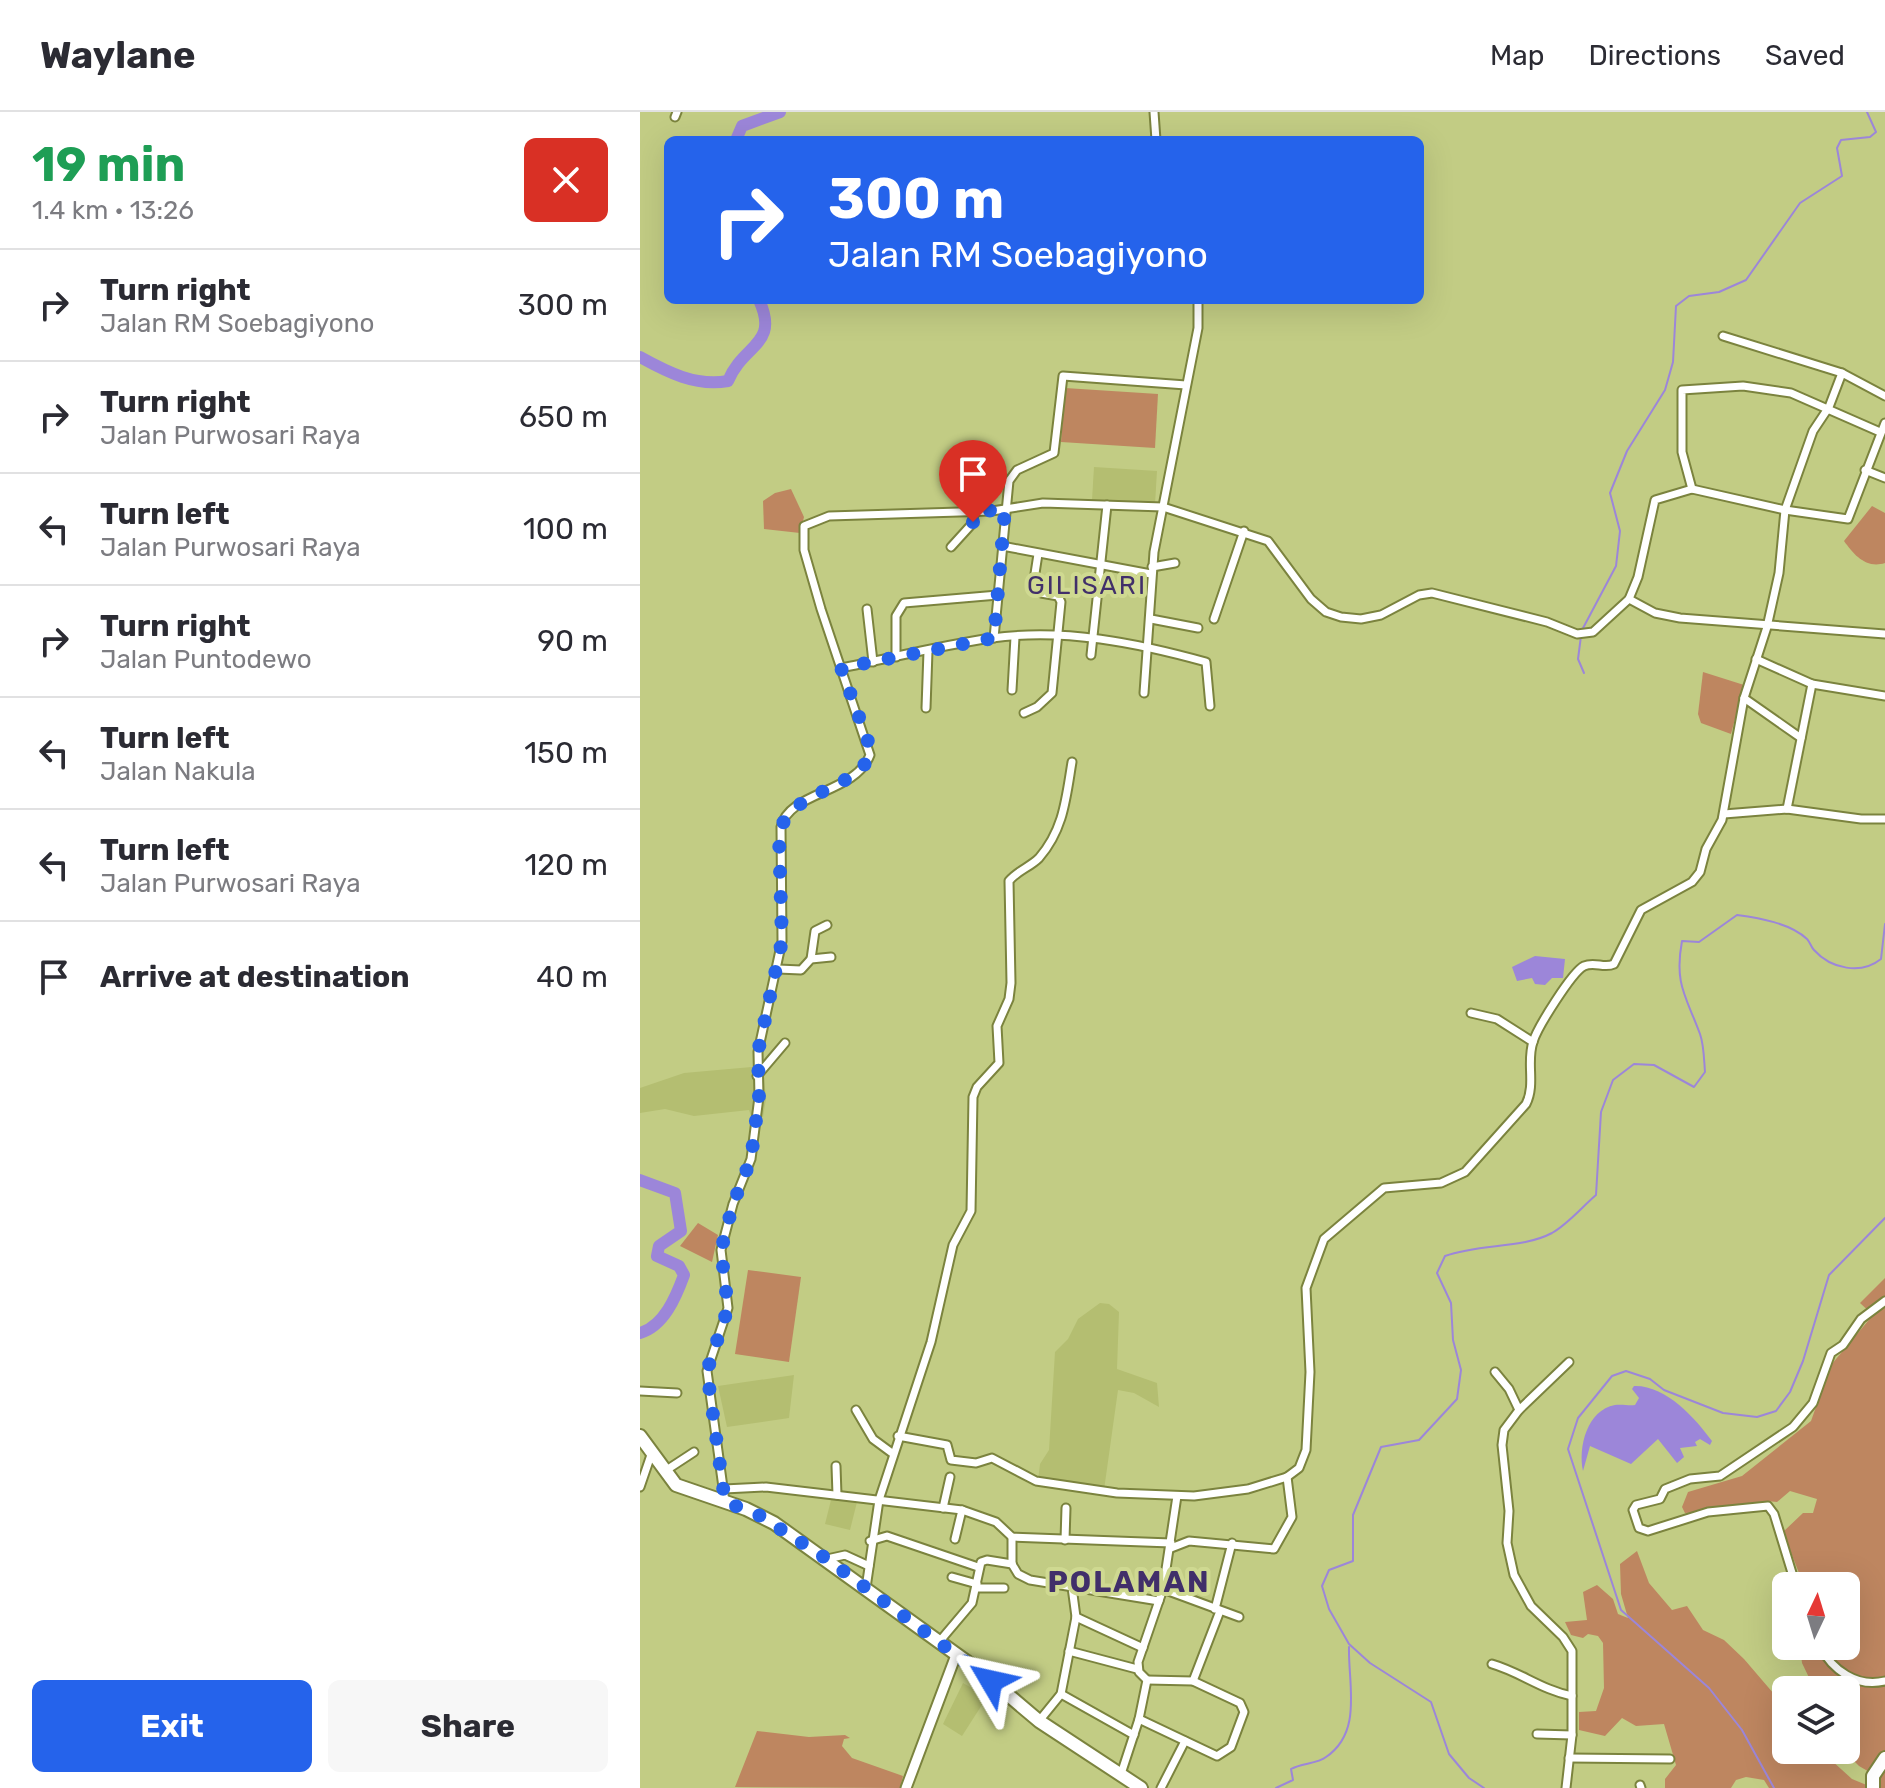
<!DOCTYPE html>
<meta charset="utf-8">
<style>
:root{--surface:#fff;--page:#f7f7f7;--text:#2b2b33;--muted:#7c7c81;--line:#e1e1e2;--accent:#2563eb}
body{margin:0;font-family:Rubik,sans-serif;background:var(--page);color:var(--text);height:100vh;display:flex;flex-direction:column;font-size:30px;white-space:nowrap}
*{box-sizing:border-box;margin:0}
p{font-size:26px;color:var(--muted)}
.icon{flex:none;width:44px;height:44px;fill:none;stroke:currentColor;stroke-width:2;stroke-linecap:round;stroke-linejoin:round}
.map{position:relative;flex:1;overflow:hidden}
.sheet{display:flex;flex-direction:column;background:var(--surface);width:640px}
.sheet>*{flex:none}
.top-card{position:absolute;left:24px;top:24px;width:760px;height:168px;border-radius:12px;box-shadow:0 8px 32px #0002;background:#2563eb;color:#fff;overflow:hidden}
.needle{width:52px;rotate:4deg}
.tools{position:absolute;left:1132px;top:1460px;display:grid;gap:16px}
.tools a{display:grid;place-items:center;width:88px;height:88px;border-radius:12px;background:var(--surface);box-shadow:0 8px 32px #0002;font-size:40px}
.pin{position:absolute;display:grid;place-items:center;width:68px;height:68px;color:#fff;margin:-82px -34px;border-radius:50% 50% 50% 0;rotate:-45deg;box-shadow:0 0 8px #0007}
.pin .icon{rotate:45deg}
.me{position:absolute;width:88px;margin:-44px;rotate:306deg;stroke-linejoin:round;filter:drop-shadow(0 0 6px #0008)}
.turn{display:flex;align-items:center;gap:28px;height:168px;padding:0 32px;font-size:36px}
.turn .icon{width:104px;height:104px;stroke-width:2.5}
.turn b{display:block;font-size:56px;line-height:68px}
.round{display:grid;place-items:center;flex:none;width:84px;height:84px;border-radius:12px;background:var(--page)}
.summary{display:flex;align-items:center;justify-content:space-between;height:136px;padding:0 32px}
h1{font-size:48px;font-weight:700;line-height:60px;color:#1e9e55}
.cta{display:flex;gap:16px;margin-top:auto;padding:16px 32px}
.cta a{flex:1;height:92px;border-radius:12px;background:var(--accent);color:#fff;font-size:32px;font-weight:700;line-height:92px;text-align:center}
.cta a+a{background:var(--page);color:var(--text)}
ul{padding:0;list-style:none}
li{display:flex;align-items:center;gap:24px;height:112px;padding:0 32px;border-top:2px solid var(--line)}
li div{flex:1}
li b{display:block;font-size:30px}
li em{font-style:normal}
header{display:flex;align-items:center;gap:48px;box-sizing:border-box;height:112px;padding:0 40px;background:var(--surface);border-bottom:2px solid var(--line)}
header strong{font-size:38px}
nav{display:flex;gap:44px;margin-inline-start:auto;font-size:28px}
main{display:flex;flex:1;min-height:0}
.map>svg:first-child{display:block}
.built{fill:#b4be71}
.green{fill:#be8660}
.water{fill:#9c86d9}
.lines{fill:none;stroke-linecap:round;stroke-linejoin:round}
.stream{stroke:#9c86d9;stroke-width:2}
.river{stroke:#9c86d9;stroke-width:12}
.minor-casing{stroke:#7b833e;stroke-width:11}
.tertiary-casing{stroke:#7b833e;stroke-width:13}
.primary-casing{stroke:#7b833e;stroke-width:16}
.minor{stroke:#fff;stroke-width:7}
.tertiary{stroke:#fff;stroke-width:9}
.primary{stroke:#fff;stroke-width:12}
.route{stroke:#2563eb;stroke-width:14;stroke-dasharray:0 25.2}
.labels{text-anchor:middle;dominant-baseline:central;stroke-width:8;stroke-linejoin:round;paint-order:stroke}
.quarter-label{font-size:26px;letter-spacing:2px;fill:#412f6a;stroke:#cfd991}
.district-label{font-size:30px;font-weight:bold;letter-spacing:2px;fill:#412f6a;stroke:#cfd991}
</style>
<header>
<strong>Waylane</strong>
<nav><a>Map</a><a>Directions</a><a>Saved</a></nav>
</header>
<main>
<section class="sheet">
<div class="summary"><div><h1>19 min</h1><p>1.4 km · 13:26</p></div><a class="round" style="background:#d93025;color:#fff"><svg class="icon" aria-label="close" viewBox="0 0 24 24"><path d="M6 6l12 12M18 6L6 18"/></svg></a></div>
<ul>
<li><svg class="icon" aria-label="right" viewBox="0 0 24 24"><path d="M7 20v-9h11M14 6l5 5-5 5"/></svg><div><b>Turn right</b><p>Jalan RM Soebagiyono</p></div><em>300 m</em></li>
<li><svg class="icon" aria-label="right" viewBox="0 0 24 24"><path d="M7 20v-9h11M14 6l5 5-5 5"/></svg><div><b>Turn right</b><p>Jalan Purwosari Raya</p></div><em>650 m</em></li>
<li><svg class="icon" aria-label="left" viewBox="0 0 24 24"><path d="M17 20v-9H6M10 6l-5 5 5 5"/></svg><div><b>Turn left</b><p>Jalan Purwosari Raya</p></div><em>100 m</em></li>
<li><svg class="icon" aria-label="right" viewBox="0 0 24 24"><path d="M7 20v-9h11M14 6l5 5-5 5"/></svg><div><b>Turn right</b><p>Jalan Puntodewo</p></div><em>90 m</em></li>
<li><svg class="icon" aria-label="left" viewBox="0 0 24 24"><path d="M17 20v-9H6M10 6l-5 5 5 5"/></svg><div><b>Turn left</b><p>Jalan Nakula</p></div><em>150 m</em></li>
<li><svg class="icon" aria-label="left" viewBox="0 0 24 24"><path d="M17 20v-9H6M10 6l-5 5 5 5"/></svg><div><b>Turn left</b><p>Jalan Purwosari Raya</p></div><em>120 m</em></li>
<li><svg class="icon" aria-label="arrive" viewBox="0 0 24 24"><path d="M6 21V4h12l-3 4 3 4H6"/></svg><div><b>Arrive at destination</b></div><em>40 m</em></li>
</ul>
<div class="cta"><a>Exit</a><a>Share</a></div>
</section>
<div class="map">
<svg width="1245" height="1676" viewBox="0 0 1245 1676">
<rect width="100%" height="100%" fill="#c2cc84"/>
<g class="built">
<polygon points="454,355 517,359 515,392 452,388"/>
<polygon points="123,954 126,987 123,1005 112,1007 109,998 54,1004 25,997 0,1001 0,976 44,961"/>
<polygon points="460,1191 469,1192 479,1200 477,1257 517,1271 519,1295 494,1281 478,1278 464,1378 398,1369 400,1352 409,1338 415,1240 428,1227 438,1207"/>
<polygon points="154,1263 149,1306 87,1315 78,1274"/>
<polygon points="192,1384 217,1390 210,1418 185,1412"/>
<polygon points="323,1571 347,1585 322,1624 303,1612"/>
</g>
<g class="green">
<polygon points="425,276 518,282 515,336 421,330"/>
<polygon points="151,377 164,405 160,421 124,417 123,389 135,381"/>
<path d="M1232,394L1245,401V451C1226,457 1214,443 1204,429Z"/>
<polygon points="1063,560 1104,573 1091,622 1061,611 1058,602"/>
<polygon points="58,1111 78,1123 72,1150 40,1134"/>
<polygon points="108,1158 161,1165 149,1250 95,1242"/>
<path d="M1245,1166V1676H1129L1124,1668L1106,1665L1096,1668L1091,1676H1025V1667L1036,1653L1024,1612L996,1614L982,1606L965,1624L939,1618V1600L956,1599L964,1576L963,1531L958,1524L948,1522L943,1526L931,1523L925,1510L947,1508L943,1480L957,1473L973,1487L978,1502L988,1506L981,1482L980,1452L997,1439L1009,1471L1032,1498L1047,1494L1063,1518L1084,1528L1104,1547L1146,1596V1638H1180L1212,1667L1229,1674L1238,1665L1219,1654L1203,1638L1206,1578H1175L1162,1551L1160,1534H1206V1474H1164L1143,1420L1163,1401H1173L1177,1387L1150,1379L1137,1390C1106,1387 1077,1400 1045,1401L1042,1395L1048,1380L1102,1364L1171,1309L1191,1253L1233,1203L1220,1191Z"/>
<polygon points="117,1619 169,1625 205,1623 210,1626 204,1627 202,1634 212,1646 263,1664 260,1676 95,1675"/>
</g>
<g class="water">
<polygon points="895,844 925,847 923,866 912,866 905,873 895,872 892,866 877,869 872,855"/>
<path d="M994,1274C1026,1273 1055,1306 1072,1329L1070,1333L1060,1327L1055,1330L1057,1334L1040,1336L1044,1345L1037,1351L1018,1327L991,1352L950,1334L943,1359C938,1335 947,1298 975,1293C982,1292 989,1294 995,1293L999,1286L992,1277Z"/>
</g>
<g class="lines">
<g class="stream">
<polyline points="942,518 976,454 980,419 970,381 987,339 1025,278 1033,250 1036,194 1049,184 1079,180 1106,168 1160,91 1202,64 1197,36 1201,28 1230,25 1236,20 1227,0"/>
<polyline points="941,524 938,547 944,561"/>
<path d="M636,1676L653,1668L651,1657C661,1651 677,1652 686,1645C723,1620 708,1572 709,1535"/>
<path d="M844,1676L829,1666L809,1642L791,1590L730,1551L709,1532L689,1497L682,1474L689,1458L713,1449V1403L741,1335L779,1328L817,1287L821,1258L813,1228L811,1191L797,1161L805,1144C840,1131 882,1137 912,1121C928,1112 942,1095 956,1083L961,1000L973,968L994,952L1014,953L1054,975L1065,960C1064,948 1064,933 1060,922C1046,884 1034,872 1042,829L1059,830L1097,803C1119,806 1150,811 1167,827C1170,830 1171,835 1174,838C1191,857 1221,863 1241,847L1245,812"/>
<polyline points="1134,1676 1102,1618 1069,1576 981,1498 928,1337 938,1306 972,1264 986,1259 1010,1267 1024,1278 1083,1301 1117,1305 1136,1299 1150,1280 1163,1249 1189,1163 1245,1106"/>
</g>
<g class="river">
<polyline points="96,28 102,14 140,0"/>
<path d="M0,245C27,260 56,275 88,269C103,232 140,233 119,188"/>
<path d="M0,1068L35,1081L41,1119L19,1134L17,1144L39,1154L44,1163C36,1185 24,1214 0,1221"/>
</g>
<g class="minor-casing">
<g id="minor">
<polyline points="514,0 516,28"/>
<polyline points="35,5 37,0"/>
<polyline points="1083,224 1202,261 1245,284"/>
<polyline points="1225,358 1245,366"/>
<polyline points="1052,377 1042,340 1042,278 1103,274 1151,281 1240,320"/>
<polyline points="362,434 511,462"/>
<polyline points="311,435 331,413 335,400"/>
<polyline points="512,455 535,451"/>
<polyline points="989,487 1015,501 1040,506 1245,522"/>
<polyline points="227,497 233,550"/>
<polyline points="511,507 558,516"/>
<polyline points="574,507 604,419"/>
<polyline points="354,526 369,369 377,358 414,341 423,264 546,273"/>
<polyline points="451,543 467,393"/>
<polyline points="256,545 256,504 264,491 358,483"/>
<polyline points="1116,547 1172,572 1245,584"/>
<path d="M201,556C251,546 302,533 352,526C425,516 497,531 566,550L570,594"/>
<polyline points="372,578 375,525"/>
<polyline points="504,581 514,440 558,216 558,188"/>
<polyline points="1104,586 1161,626"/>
<polyline points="286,596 288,539"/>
<polyline points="384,601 397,595 412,581 421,490 418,484 401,481 402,470 394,468 398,442"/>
<polyline points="1147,697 1172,572"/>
<polyline points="1084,702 1147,697 1221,707 1245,707"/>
<polyline points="171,847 175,819 187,813"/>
<polyline points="138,857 161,858 171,847 191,845"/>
<polyline points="831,901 857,907 893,930"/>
<polyline points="117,964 145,931"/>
<polyline points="855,1260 869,1277 879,1298"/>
<polyline points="0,1279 37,1281"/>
<polyline points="216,1298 233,1327 252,1341"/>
<path d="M258,1324L307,1333L311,1348L336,1351L352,1346L396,1369L477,1381L554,1384L608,1377L647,1365L659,1356L666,1338L670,1260L666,1176L684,1127L744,1076L801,1071L825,1060L886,992C896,972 886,950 893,930C897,916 932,860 944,854C955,849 964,857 974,852L1001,798L1052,770L1060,760L1066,737L1082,708L1104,586L1127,515L1139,461L1145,398L1173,319L1189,295L1202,261"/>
<polyline points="196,1354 197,1383"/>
<polyline points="25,1359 54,1340"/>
<polyline points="0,1375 12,1340"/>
<polyline points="84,1377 126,1375 322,1398 356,1410 372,1425 531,1431"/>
<path d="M85,1390L67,1259L88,1196L81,1138L93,1092L111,1047L119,985L118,940L142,829L141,715C149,679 215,682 230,643L181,497L164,438V414L189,404L352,399L403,391L523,395L628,429L671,487L686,500L701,505L721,507L741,503L779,483L792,481L907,510L937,522L953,520L989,487L998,465L1015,388L1052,377L1145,398L1208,407L1245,311"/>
<polyline points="303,1396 310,1365"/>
<polyline points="372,1425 372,1452"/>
<polyline points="315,1427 322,1398"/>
<polyline points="425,1428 426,1396"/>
<polyline points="230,1429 247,1424 338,1455"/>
<polyline points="531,1436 549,1429 634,1437 652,1405 647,1365"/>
<polyline points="187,1447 205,1443 229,1454"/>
<polyline points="372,1452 378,1462 390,1468 519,1489"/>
<polyline points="312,1465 337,1472"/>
<polyline points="1156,1474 1134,1402 1128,1394 1068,1400 1008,1419 999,1416 993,1398 996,1393 1020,1387 1025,1377 1050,1367 1080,1364 1153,1315 1173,1291 1191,1241 1203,1233 1221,1207 1245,1189"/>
<path d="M226,1476L239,1388L291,1230L313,1133L331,1099L333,985L337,975L359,951L357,914L369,887L371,871L369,769C377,759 390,755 399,746C424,717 426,686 432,650"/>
<polyline points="337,1476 364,1476"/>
<polyline points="523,1477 599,1505"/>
<polyline points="575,1497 592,1431"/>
<polyline points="436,1505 503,1536"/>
<polyline points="299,1530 332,1491 341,1450 347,1448 372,1452"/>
<path d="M1180,1534C1192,1558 1217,1576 1245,1569"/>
<polyline points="429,1539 497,1557"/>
<path d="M852,1552C880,1560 902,1578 932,1584"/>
<polyline points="553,1569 580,1499"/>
<polyline points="421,1582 494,1623"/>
<polyline points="499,1607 577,1644 591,1635 604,1600 600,1591 553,1569 507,1568"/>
<polyline points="399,1609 421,1582 436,1505 432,1475"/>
<polyline points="897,1622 932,1623"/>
<polyline points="929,1646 1030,1647"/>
<polyline points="481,1662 499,1607 507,1568 499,1560 498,1550 523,1477 537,1384"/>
<polyline points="1000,1673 1001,1676"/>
<polyline points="521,1676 545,1629"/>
<polyline points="926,1676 932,1623 932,1539 923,1525 891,1494 874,1463 867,1431 869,1399 862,1333 864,1318 879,1298 929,1250"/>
</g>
</g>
<g class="tertiary-casing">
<polyline id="tertiary" points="266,1676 316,1543"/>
</g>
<g class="primary-casing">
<g id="primary">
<polyline points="0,1324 36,1373 106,1397 134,1411 341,1560 399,1609 501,1676"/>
<polyline points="1233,1676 1233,1664 1245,1646"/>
</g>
</g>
<use href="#minor" class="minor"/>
<use href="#tertiary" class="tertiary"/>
<use href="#primary" class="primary"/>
</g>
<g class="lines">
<path class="route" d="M333,410L335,400L365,397L354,526L201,556L229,632L228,648C204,682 146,680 139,724L142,829L118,940L119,985L111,1047L93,1092L81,1138L88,1196L67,1259L85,1390L117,1402L187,1447L351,1569"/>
</g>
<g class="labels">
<g class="quarter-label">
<text x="447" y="473">GILISARI</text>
</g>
<g class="district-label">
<text x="489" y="1470">POLAMAN</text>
</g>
</g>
</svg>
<div class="tools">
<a><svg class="needle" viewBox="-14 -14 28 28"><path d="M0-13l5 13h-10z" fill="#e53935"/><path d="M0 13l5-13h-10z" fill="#7c7c81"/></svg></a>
<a><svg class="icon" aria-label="layers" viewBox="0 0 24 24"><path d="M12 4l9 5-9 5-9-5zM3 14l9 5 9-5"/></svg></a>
</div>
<div class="pin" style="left:333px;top:410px;background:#d93025"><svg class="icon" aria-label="arrive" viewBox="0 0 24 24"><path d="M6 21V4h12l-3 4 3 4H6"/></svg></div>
<svg class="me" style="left:351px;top:1569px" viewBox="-20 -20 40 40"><path d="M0-17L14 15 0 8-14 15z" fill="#2563eb" stroke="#fff" stroke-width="4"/></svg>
<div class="top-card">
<div class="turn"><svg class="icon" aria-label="right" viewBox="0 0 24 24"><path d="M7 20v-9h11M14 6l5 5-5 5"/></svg><div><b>300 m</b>Jalan RM Soebagiyono</div></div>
</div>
</div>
</main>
